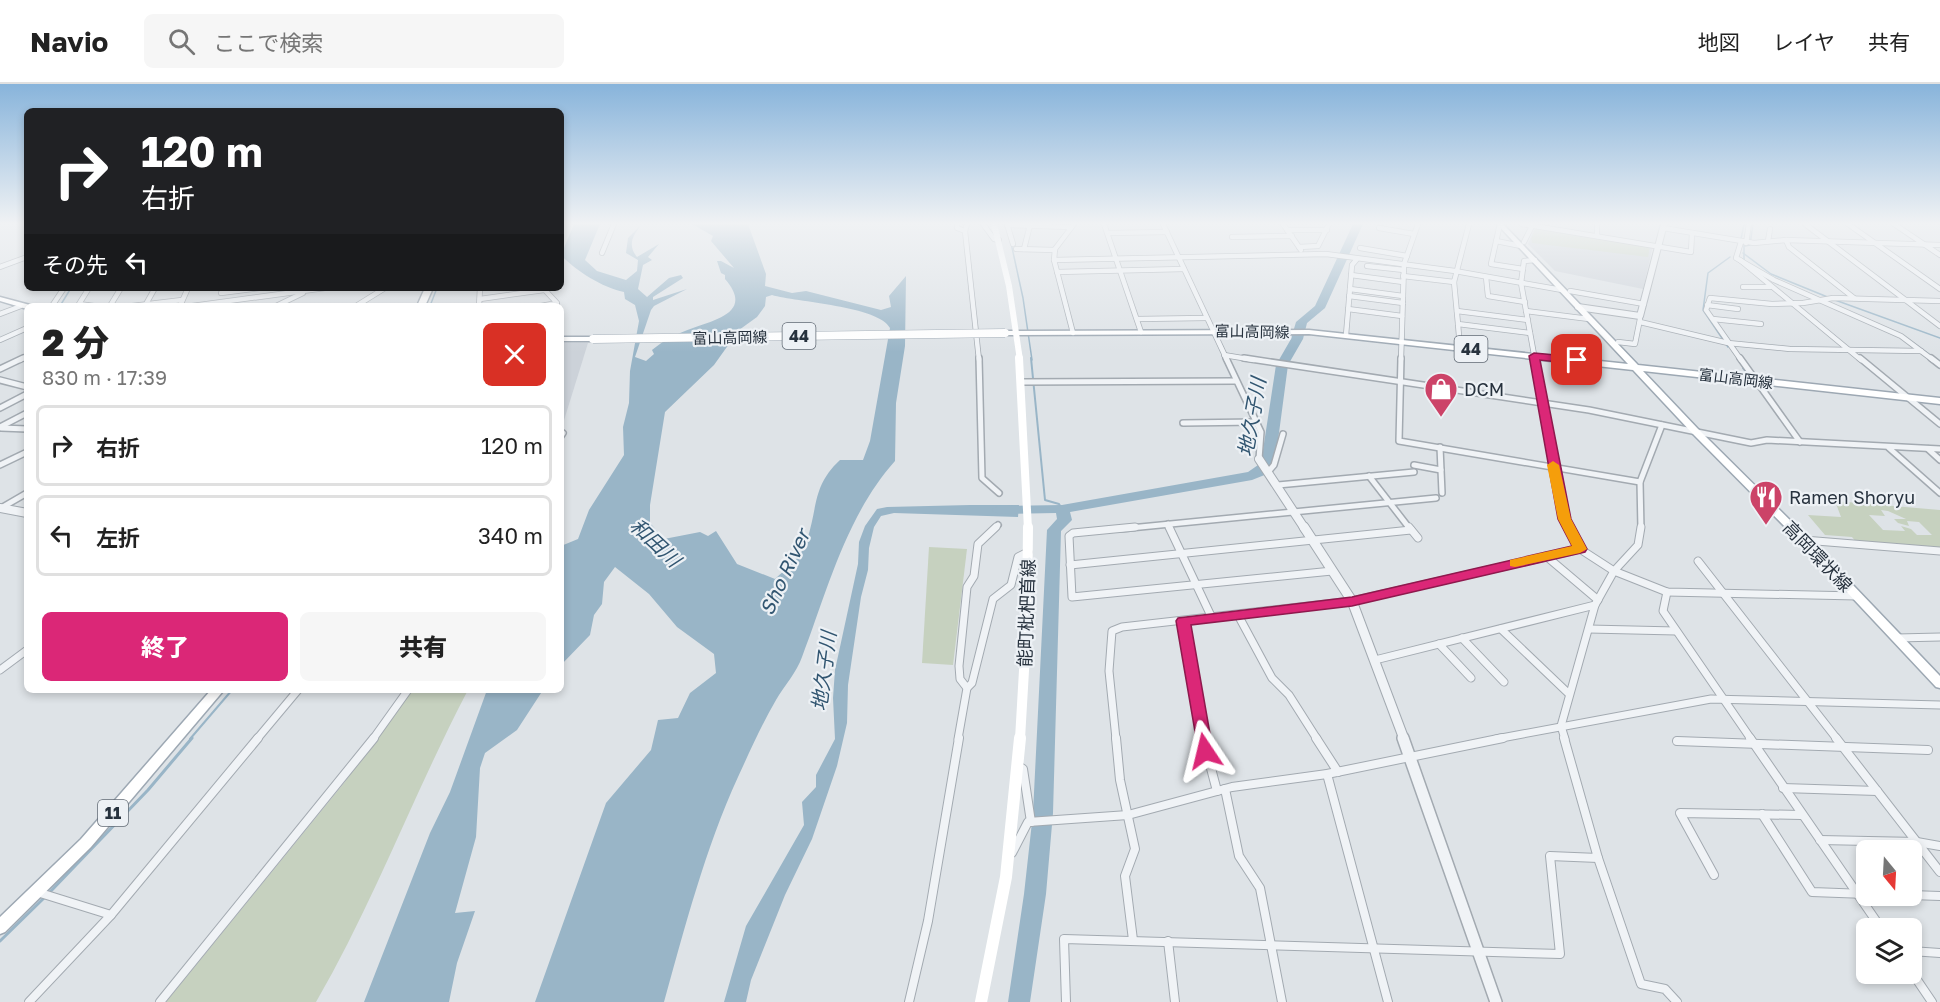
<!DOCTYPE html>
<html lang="ja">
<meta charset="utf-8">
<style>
:root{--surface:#fff;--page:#f6f6f6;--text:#222;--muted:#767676;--line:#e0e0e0;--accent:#db2777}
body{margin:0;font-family:"Golos Text","Noto Sans JP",sans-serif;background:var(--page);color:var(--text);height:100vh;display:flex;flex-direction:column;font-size:22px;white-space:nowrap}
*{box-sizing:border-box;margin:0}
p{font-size:20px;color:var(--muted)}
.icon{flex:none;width:33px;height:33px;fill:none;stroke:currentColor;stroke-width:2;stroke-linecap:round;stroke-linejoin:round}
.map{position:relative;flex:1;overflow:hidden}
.panel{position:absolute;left:24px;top:219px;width:540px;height:390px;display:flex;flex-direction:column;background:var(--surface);border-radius:9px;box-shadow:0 3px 9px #0003}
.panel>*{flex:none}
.hud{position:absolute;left:24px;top:24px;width:540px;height:183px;border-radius:9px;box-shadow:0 3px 9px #0003;background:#202124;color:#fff;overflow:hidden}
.needle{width:39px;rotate:162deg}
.controls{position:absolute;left:1856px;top:756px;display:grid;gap:12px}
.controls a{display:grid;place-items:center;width:66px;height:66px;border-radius:9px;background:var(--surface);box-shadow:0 3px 9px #0003;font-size:30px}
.pin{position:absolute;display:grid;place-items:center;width:51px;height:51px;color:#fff;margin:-26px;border-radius:12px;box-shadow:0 3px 9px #0006}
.me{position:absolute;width:66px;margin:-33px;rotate:350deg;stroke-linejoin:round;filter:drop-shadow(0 0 4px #0008)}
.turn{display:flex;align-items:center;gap:21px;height:126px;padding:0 18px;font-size:27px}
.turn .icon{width:78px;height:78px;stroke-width:2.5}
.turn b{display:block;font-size:42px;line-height:51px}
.then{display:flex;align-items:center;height:57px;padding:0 18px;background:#0003;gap:12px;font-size:22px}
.round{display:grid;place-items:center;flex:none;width:63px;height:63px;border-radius:9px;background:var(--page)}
.summary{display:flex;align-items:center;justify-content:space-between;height:102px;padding:0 18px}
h1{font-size:36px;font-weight:800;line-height:45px}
.cta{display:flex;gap:12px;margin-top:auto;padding:12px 18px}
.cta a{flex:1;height:69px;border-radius:9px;background:var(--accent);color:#fff;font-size:24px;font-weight:800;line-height:69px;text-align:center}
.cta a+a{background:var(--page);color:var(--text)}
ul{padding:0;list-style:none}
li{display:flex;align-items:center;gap:18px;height:81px;margin:0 12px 9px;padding:0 6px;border:3px solid var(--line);border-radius:9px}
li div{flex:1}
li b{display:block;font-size:22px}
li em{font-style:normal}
header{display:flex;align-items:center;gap:36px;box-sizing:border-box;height:84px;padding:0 30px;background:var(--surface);border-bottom:2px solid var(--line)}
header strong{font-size:28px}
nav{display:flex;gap:33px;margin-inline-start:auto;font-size:21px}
.search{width:420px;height:54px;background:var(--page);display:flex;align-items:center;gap:15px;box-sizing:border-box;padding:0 21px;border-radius:9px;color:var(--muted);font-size:22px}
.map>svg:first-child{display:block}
.built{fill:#ccd2d9}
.green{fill:#c6d1bf;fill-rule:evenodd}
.water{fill:#99b5c7;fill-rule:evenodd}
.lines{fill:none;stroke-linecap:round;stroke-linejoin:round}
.stream-far2{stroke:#99b5c7;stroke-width:1.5}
.stream-far1{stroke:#99b5c7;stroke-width:2}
.stream{stroke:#99b5c7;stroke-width:3}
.river{fill:#99b5c7;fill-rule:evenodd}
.minor-far3-casing{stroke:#a3aab1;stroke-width:6}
.minor-far2-casing{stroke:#a3aab1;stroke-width:8}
.minor-far1-casing{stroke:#a3aab1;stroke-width:9}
.minor-casing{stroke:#a3aab1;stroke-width:10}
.tertiary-far3-casing{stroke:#a3aab1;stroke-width:8}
.tertiary-far2-casing{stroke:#a3aab1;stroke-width:10}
.tertiary-far1-casing{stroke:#a3aab1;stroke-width:11}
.tertiary-casing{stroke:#a3aab1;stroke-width:14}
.primary-casing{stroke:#9da8b3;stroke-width:3}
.minor-far3{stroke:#f0f3f6;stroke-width:4.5}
.minor-far2{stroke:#f0f3f6;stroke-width:5}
.minor-far1{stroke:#f0f3f6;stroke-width:7}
.minor{stroke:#f0f3f6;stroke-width:8}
.tertiary-far3{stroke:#f0f3f6;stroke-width:6}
.tertiary-far2{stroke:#f0f3f6;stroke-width:8}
.tertiary-far1{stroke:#f0f3f6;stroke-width:9}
.tertiary{stroke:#f0f3f6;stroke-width:11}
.secondary-far3{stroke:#fff;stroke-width:6}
.secondary-far2{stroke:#fff;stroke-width:8}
.secondary-far1{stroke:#fff;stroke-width:10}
.secondary{stroke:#fff;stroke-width:12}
.primary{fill:#fff;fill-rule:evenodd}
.primary-bridge-casing{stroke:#9da8b3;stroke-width:9;stroke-linecap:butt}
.primary-bridge{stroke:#fff;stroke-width:8}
.route{fill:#db2777;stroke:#8e194d;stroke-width:1.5}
.slow{fill:#f59e0b}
.labels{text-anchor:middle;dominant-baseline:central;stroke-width:4.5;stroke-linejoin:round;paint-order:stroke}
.far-street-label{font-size:15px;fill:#27323e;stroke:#edf1f5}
.shield{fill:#edf1f5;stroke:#626b75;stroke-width:1.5}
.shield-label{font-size:16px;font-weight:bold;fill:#27323e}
.poi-label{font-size:18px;fill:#27323e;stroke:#edf1f5;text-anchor:start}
.street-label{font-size:18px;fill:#27323e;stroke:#edf1f5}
.water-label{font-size:20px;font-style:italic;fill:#325671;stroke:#edf1f5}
</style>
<header>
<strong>Navio</strong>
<div class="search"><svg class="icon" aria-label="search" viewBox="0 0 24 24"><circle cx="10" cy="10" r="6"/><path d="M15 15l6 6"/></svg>ここで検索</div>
<nav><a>地図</a><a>レイヤ</a><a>共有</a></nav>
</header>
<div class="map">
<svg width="1940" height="918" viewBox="0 0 1940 918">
<rect width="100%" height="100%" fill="#dee3e7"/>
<g class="built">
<polygon points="1535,143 1653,162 1643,205 1555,187 1528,160"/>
<polygon points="561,259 588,259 561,346"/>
</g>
<g class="green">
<polygon points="1536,143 1650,162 1648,173 1532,159 1531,155"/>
<path d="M1835,417L1940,426V466L1857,459L1852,453L1825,451L1808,431L1841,433ZM1881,426L1888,427L1906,435H1894L1898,439L1909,442L1907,437L1919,438L1932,451H1917L1911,445L1901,442L1905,447L1883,446L1869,431L1885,432Z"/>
<polygon points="929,463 967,465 953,581 922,579"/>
<path d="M411,606H468C414,709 374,818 316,918H166L344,699Z"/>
</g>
<g class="water">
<path d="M574,140H600L585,176L597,187L626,196L637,187L638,176L626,169L628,154L642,140C633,151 627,161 637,173L659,160L648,173L652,176L643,181L638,205L647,213L669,194L681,191L683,194L653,213V216L687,205L654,222L651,226L635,273L646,277L654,270L652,266C664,256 678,249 693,244C718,235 753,227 725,195V191L721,189L717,177H721L734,184L711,157L713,152L692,140H748L766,190L765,202L792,209L806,207L881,226L891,223L889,212L906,192L905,262L896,319L895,377C846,432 828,505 802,573C797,588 784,602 776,616C762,640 750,667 738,693C705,765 685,843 664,918H535L606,719L651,666L658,636L678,634L690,609L716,589L714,570L677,543L649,510L615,483L604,498L602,520L594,531L590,551L561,581V462L578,455L589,426L624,371L623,343L629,319L630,287L639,237L635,221L625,215L624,208C602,203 577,188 561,171ZM772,211C796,218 879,222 890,244L870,357L863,376H840C812,402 818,423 807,456C802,473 788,483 775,495L737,480L716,447L708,452L700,448L664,455L650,439V421L665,328L714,281L739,246L757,233L765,222L766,213Z"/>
<polygon points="970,421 1019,421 1018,433 894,429 881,432 874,443 869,464 868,486 861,513 848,601 847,639 837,682 812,755 785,811 751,896 746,918 724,918 746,842 804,741 802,718 816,703 816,691 835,655 833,614 835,586 858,480 859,458 865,442 877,425 887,423"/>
<polygon points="487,606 543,606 517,646 485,669 480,684 476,753 455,829 475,827 457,879 449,918 364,918 430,749 450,708"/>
</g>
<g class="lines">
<g class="stream-far2">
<polyline points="1741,155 1744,140"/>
<polyline points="1011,159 1023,214 1032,276"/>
<polyline points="1744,161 1744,176"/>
<polyline points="1745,162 1750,161 1753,140"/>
<polyline points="1743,169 1771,190 1830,214"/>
<polyline points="1835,216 1940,254"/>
<polyline points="60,222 71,204"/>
<polyline points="430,222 437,204"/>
<polyline points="1908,255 1933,273"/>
<polyline points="1728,263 1703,226 1708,189 1730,173"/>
</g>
<g class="stream-far1">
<polyline points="1031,274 1045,416 1059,420 1062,425"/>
<polyline points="1743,284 1749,291"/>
<polyline points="190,655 232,606"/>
</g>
<g class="stream">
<polyline points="49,809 148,706 192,654"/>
<polyline points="0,857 45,813"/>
</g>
<polygon class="river" points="1353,140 1363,140 1325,224 1307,239 1303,255 1288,281 1275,379 1267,390 1252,396 1070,428 1072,436 1061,447 1053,729 1046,810 1030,918 1008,918 1024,810 1033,729 1047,446 1057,435 1056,429 998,430 991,426 998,422 1062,421 1248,388 1261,379 1276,281 1291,255 1296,238 1315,222"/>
<g class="minor-far3-casing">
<g id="minor-far3">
<polyline points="957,140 957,144 965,147"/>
<polyline points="967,140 965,147 979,276"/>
<polyline points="983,140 994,155 999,156"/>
<polyline points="1007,140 1013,160"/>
<polyline points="1104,140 1141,248"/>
<polyline points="1163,140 1227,276"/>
<polyline points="1283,140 1301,166"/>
<polyline points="1500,140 1491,180 1523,185"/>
<polyline points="1522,140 1691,168 1692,149"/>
<polyline points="1597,140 1597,152"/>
<polyline points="1805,140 1940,242"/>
<polyline points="1848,140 1940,205"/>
<polyline points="1894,140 1940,171"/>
<polyline points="1007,141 1071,143"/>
<polyline points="1379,144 1414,150"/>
<polyline points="1663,144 1754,159 1786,156 1940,161"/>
<polyline points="1287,146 1327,146"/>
<polyline points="1108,149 1167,148"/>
<polyline points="1232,153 1292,152"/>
<polyline points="1786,156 1789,163 1854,214"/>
<polyline points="1496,157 1521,162"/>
<polyline points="1768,157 1770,145"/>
<polyline points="1524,158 1533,140"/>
<polyline points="1741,158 1736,174 1774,196 1901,252 1933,276"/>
<polyline points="1746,159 1749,140"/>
<polyline points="1299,163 1318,162 1329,140"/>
<polyline points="1360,164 1407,172"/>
<polyline points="1016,165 1055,166"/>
<polyline points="1024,165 1030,141"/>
<polyline points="602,169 614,140"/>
<polyline points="1054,176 1326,170 1455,187 1562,206"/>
<polyline points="1740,176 1861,276"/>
<polyline points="1367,182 1404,186"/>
<polyline points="0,183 27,173"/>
<polyline points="1057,188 1184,185"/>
<polyline points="1351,191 1403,198"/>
<polyline points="1403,192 1454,198 1469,140"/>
<polyline points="1486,193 1488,212 1525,218"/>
<polyline points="1454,198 1458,240 1530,249"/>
<polyline points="1743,203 1770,203"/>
<polyline points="89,204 79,220 94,222"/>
<polyline points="1350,205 1403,212"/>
<polyline points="1570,207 1644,220"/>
<polyline points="221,209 259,204"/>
<polyline points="1349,212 1403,219"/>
<polyline points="480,215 544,206"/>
<polyline points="146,220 155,204"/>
<polyline points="1707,221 1738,225"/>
<polyline points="52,222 64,204"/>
<polyline points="110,222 121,204"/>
<polyline points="132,222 182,216"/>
<polyline points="180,222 188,204"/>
<polyline points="192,222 325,204"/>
<polyline points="276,222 303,209"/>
<polyline points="356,222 385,204"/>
<polyline points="479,222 480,204"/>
<polyline points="541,222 557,219 543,204"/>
<polyline points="1348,225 1402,232"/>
<polyline points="1457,227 1528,236"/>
<polyline points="1526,227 1589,235"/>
<polyline points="0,230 21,222"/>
<polyline points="1137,235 1206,234"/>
<polyline points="1713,235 1761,240"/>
<polyline points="1640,238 1728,259 1790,265 1921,267"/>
<polyline points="1458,240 1460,264"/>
<polyline points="1073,249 1054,176 1055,165 1074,140"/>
<polyline points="1346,251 1352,181 1357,175"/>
<polyline points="0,256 27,244"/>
<polyline points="1618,258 1635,260 1640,235"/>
<polyline points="1224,271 1254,276"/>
<polyline points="20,276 27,272"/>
<polyline points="1401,276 1404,180 1418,140"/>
<polyline points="1535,276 1521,199 1524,177 1535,176"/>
<polyline points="1741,276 1706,226 1710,214 1772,220 1803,219 1833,214 1940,217"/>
</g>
</g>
<g class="minor-far2-casing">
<g id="minor-far2">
<polyline points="979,274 982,394 999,409"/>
<polyline points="1226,274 1261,348 1259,375"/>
<polyline points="1244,274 1589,326 1751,359 1767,356 1940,365"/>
<polyline points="1401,274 1399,357 1640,398"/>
<polyline points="1535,274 1564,435 1569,445"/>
<polyline points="1740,274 1800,358"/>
<polyline points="1860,274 1940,340"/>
<polyline points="1931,274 1940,281"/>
<polyline points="0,285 23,274"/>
<polyline points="0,296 27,303"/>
<polyline points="1022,298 1236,297"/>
<polyline points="0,324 27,310"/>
<polyline points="1183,339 1256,338"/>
<polyline points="0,343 27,329"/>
<polyline points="1,344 27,345"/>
<polyline points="561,352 563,349"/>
<polyline points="1440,363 1442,409"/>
<polyline points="1889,364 1940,409"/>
<polyline points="1928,365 1940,376"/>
<polyline points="0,381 27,368"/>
<polyline points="1414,381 1441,386"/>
<polyline points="1268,388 1274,381 1283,350"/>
<polyline points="1369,392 1410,445"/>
<polyline points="1278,401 1414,388"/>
<polyline points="1,424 27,409"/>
<polyline points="1168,440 1170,445"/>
<polyline points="994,445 998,441"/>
<polyline points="1120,445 1436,414"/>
<polyline points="1641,445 1640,398 1662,341"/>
</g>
</g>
<g class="minor-far1-casing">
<g id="minor-far1">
<polyline points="1135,443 1073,449 1069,452 1072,513 1332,487"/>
<polyline points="1169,443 1212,534"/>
<polyline points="1409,443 1418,454"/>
<polyline points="1568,443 1580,465 1614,487 1667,508 1857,512"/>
<polyline points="1804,456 1940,467"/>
<polyline points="1546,472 1598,516"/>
<polyline points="1698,477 1837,655"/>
<polyline points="1070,481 1411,446"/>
<polyline points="1667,508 1663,527 1751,655"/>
<polyline points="1238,531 1272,594 1289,611 1317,655"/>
<polyline points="1183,537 1203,655"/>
<polyline points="1501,545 1568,609"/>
<polyline points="1589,545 1676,547"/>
<polyline points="1462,554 1504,598"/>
<polyline points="1897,554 1940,553"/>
<polyline points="1439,560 1471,594"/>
<polyline points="1375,576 1595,521"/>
<polyline points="0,586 27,566"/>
<polyline points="967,604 972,599 993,515 1011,501 1018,473 1028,468"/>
<polyline points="257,655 298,606"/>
<polyline points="373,655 408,606"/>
<polyline points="958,655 967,604 960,595 959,582 967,503 974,492 978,460 996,443"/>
<polyline points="1116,655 1109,587 1112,547 1122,543 1352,517 1580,465"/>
<polyline points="1496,655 1711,615 1940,621"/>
<polyline points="1565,655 1561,642 1595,521 1614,487 1638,461 1641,443"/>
</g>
</g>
<g class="minor-casing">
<g id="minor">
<polyline points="1116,654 1120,696 1135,765 1125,792 1133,856"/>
<polyline points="1203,654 1217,707"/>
<polyline points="1316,654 1338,688"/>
<polyline points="1750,654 1881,844"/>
<polyline points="1836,654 1940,788"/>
<polyline points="1677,657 1928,666"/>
<polyline points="1018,682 1023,685 1031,738"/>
<polyline points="1327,690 1388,918"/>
<polyline points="1783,704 1877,707"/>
<polyline points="1225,705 1239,772 1260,804 1282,918"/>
<polyline points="1762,730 1812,808 1866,810"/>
<polyline points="1820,756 1917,758 1940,762"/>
<polyline points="1012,769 1028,738 1128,731 1232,703 1327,690 1503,654"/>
<polyline points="1598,774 1641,900 1665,905 1677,918"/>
<polyline points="1714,791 1680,729 1801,731"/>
<polyline points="37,808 111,831"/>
<polyline points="1911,811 1940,812"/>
<polyline points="1168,857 1175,918"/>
<polyline points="1911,867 1940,869"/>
<polyline points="1911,887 1932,918"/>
<polyline points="29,918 111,831 258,654"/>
<polyline points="160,918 374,654"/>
<polyline points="909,918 928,837 959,654"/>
<polyline points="1066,918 1064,855 1560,870 1550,772 1598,774 1564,654"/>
</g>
</g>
<g class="tertiary-far3-casing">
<polyline id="tertiary-far3" points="1578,223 1640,232 1664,140"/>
</g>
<g class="tertiary-far2-casing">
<g id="tertiary-far2">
<polyline points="1259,375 1305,445"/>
<polyline points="0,424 27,429"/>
</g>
</g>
<g class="tertiary-far1-casing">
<polyline id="tertiary-far1" points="1304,443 1352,517 1404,655"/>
</g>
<g class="tertiary-casing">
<polyline id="tertiary" points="1403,654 1496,918"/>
</g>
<g class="primary-casing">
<g id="primary">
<polygon points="1497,140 1503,140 1638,281 1940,314 1940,320 1643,287 1699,346 1808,454 1940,592 1940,604 1936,603 1800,458 1693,350 1633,286 1309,250 1005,251 1001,249 1005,247 1309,246 1628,280"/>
<polygon points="425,204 433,204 425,222 417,222"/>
<polygon points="0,213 30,221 30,222 27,222 27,225 0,217"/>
<polygon points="561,253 593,253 597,255 593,257 561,257"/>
<polygon points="211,606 224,606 91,763 5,848 0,850 0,833 81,755"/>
</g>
</g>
<use href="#minor-far3" class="minor-far3"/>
<use href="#minor-far2" class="minor-far2"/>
<use href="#minor-far1" class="minor-far1"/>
<use href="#minor" class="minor"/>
<use href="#tertiary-far3" class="tertiary-far3"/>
<use href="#tertiary-far2" class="tertiary-far2"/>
<use href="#tertiary-far1" class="tertiary-far1"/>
<use href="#tertiary" class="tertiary"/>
<polyline class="secondary-far3" points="994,140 1009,202 1020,276"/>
<polyline class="secondary-far2" points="1019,274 1028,445"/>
<polyline class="secondary-far1" points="1020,655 1027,535 1028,443"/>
<polyline class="secondary" points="981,918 1006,793 1020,654"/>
<use href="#primary" class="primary"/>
<g class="primary-bridge-casing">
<polyline id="primary-bridge" points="593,255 1005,249"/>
</g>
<use href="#primary-bridge" class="primary-bridge"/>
</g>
<linearGradient id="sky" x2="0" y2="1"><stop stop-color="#88b4db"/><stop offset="0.52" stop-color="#f0f2f4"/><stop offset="1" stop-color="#f0f2f4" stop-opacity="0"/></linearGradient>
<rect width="1940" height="268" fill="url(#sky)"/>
<polygon class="route" points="1534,269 1577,273 1582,276 1577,280 1540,276 1571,435 1587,465 1585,468 1352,522 1191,541 1213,667 1211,671 1199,671 1176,537 1178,534 1352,513 1572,462 1558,435 1529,272"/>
<polygon class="slow" points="1553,377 1559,381 1571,435 1587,465 1580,469 1515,483 1510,482 1510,476 1572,462 1558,435 1547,381"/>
<defs>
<g id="shop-pin" transform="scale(1.725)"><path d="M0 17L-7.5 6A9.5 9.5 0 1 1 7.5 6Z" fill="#cc4368" stroke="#edf1f5"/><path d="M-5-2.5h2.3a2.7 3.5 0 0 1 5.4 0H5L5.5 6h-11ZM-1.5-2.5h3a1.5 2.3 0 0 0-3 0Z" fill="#fff"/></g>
<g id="restaurant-pin" transform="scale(1.725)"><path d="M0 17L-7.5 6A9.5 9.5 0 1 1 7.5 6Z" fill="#cc4368" stroke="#edf1f5"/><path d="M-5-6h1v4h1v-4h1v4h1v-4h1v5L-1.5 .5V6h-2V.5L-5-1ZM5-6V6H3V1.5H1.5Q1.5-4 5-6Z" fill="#fff"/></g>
</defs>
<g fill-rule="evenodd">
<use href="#shop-pin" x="1441" y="305"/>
<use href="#restaurant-pin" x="1766" y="413"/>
</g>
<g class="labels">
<g class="far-street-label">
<text transform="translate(1252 247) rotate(1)">富山高岡線</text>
<text transform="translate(730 253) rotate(-1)">富山高岡線</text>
<text transform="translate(1736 294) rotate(7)">富山高岡線</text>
</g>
<g class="shield">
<rect x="782.5" y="239" width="33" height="26" rx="4.5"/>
<rect x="1454.5" y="252" width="33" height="26" rx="4.5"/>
<rect x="98" y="716" width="30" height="26" rx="4.5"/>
</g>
<g class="shield-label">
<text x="799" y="252">44</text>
<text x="1471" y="265">44</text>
<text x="113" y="729">11</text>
</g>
<g class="poi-label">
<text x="1464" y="305">DCM</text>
<text x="1789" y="413">Ramen Shoryu</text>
</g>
<g class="street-label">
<text transform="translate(1818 472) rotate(46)">高岡環状線</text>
<text transform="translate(1026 529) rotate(-88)">能町枇杷首線</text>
</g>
<g class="water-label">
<text transform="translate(1251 333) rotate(-80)">地久子川</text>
<text transform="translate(656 458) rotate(43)">和田川</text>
<text transform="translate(784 488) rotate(-65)">Sho River</text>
<text transform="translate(823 587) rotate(-83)">地久子川</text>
</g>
</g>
</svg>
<div class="controls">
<a><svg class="needle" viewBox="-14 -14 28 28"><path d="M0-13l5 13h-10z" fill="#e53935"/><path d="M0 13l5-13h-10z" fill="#767676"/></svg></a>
<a><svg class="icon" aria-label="layers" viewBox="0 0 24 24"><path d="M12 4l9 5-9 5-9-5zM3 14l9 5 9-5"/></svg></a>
</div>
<div class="pin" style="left:1577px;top:276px;background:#d93025"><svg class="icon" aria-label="arrive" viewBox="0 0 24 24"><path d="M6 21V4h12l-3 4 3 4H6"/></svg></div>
<svg class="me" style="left:1205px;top:667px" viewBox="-20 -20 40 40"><path d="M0-17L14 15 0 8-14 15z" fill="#db2777" stroke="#fff" stroke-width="4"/></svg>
<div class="hud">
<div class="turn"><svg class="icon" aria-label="right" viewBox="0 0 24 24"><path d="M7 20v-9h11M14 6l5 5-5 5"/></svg><div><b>120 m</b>右折</div></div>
<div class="then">その先<svg class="icon" aria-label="left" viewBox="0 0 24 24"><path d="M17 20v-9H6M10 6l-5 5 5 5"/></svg></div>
</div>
<section class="panel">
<div class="summary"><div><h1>2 分</h1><p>830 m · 17:39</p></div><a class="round" style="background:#d93025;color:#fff"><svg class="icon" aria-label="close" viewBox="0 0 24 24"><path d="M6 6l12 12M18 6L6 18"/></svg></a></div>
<ul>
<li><svg class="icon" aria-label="right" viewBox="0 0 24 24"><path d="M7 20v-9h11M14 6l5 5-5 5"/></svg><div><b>右折</b></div><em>120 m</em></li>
<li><svg class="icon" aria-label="left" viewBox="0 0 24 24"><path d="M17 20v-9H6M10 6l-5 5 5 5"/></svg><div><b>左折</b></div><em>340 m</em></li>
</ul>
<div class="cta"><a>終了</a><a>共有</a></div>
</section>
</div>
